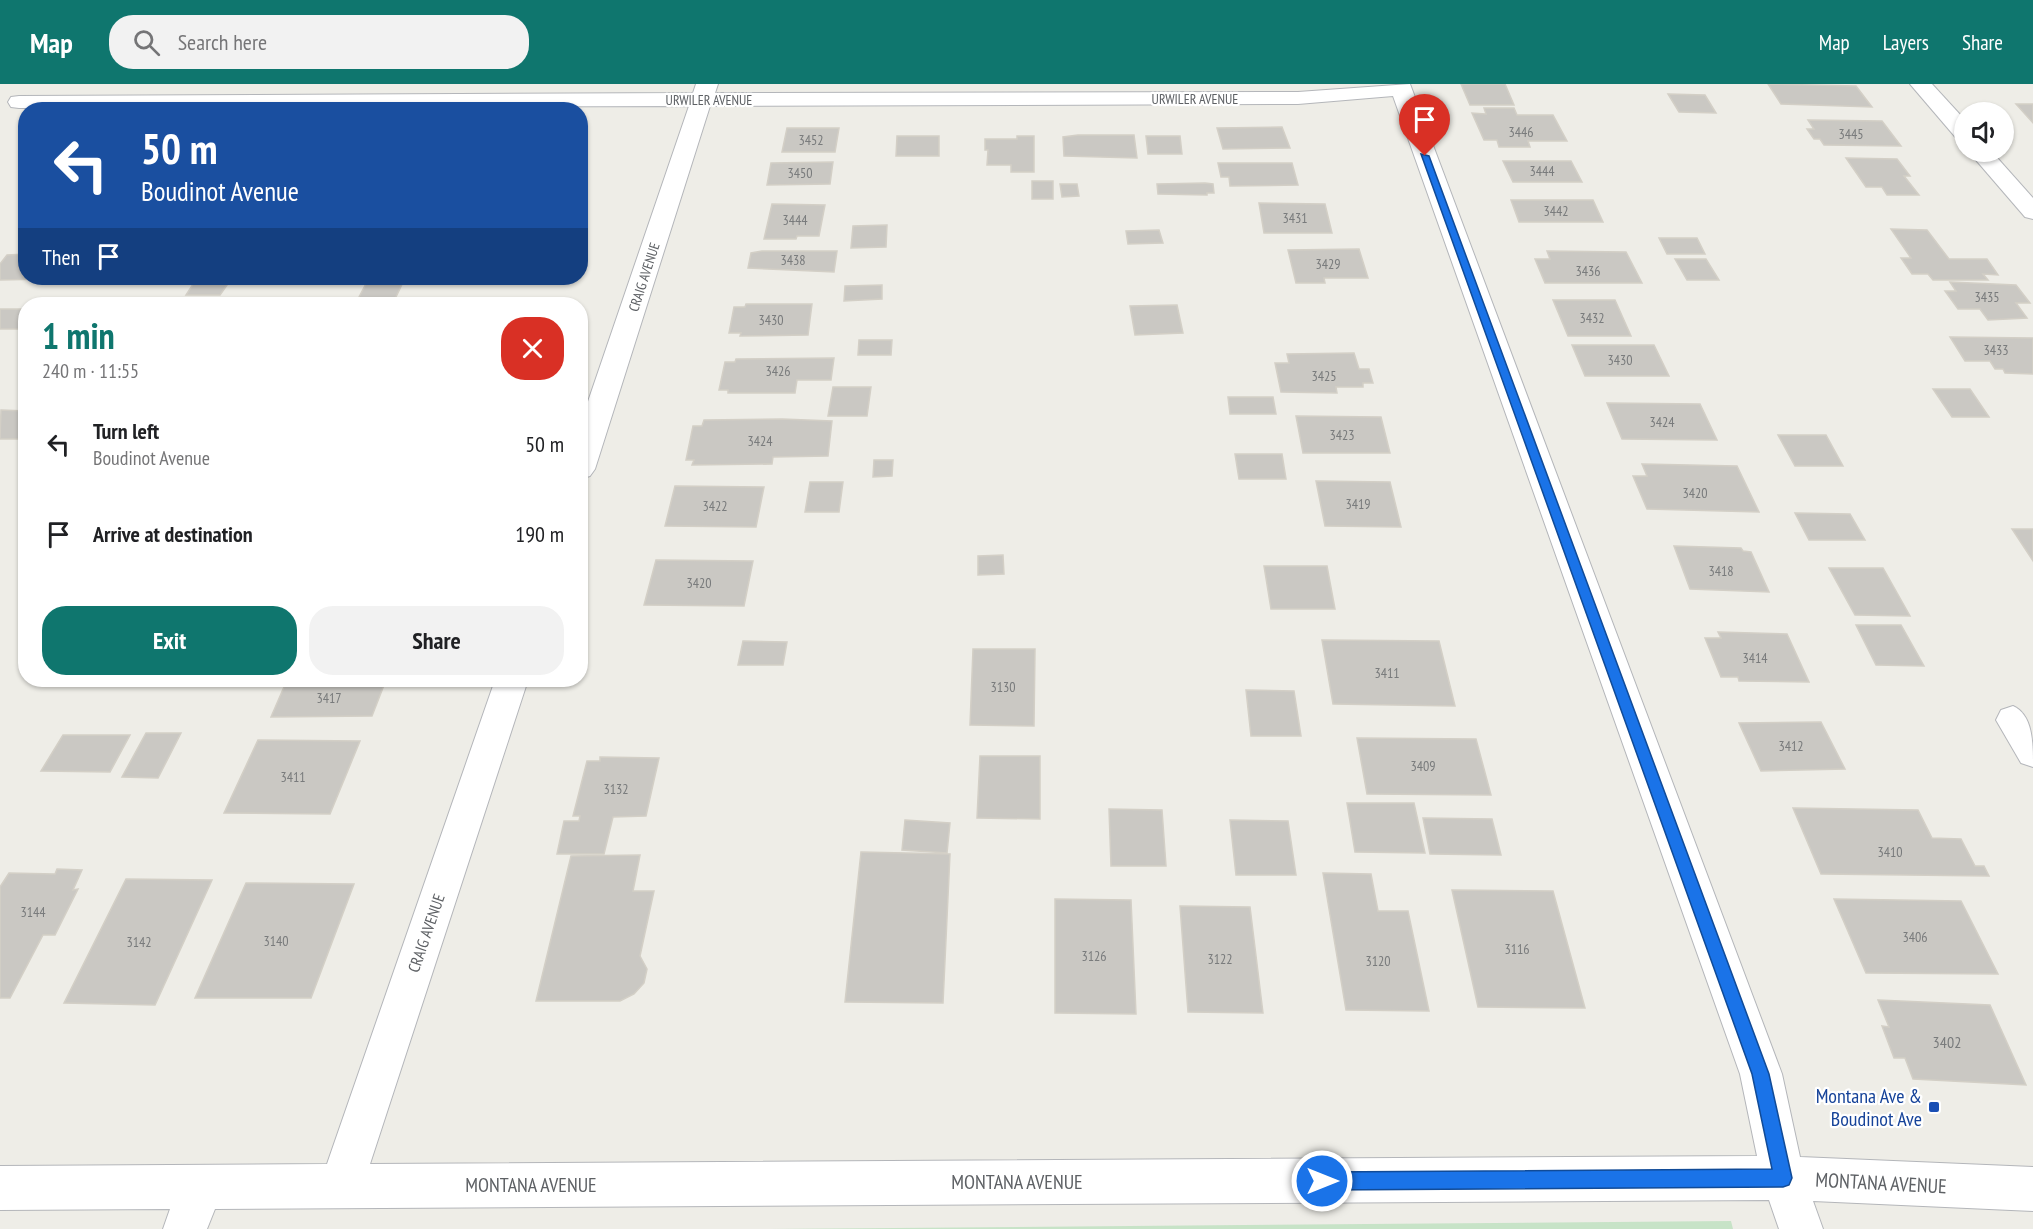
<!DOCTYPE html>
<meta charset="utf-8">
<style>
:root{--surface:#fff;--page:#f2f2f2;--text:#202124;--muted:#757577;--accent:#0f766e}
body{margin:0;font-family:"PT Sans Narrow",sans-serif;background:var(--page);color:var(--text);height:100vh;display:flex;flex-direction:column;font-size:22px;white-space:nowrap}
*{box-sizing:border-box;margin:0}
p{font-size:20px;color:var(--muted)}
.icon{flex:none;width:33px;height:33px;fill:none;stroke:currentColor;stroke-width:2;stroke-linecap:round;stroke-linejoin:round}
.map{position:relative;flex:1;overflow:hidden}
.panel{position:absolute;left:18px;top:213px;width:570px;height:390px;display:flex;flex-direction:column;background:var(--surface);border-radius:24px;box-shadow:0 2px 4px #0004}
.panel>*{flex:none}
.banner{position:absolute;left:18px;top:18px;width:570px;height:183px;border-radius:24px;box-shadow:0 2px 4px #0004;background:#1a4fa0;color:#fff;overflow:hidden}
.buttons{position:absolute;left:1954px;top:18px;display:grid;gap:12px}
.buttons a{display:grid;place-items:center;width:60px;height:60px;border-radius:50%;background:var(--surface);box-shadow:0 2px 4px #0004;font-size:30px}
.pin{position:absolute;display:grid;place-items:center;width:51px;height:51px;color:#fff;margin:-62px -26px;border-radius:50% 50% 50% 0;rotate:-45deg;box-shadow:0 0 6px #0007}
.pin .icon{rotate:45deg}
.me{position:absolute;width:66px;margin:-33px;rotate:90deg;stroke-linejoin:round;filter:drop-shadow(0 0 4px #0008)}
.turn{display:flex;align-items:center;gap:21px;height:126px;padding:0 24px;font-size:27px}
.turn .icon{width:78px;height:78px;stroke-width:2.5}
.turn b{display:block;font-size:42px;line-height:51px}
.then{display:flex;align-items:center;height:57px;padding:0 24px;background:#0003;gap:12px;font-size:22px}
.round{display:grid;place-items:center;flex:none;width:63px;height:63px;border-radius:24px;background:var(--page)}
.head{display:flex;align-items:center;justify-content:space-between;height:102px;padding:0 24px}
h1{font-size:36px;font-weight:700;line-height:45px;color:var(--accent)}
.action{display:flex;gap:12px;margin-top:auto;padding:12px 24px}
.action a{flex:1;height:69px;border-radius:24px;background:var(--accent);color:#fff;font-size:24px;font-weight:700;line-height:69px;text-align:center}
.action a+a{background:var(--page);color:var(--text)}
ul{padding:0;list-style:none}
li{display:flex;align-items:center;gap:18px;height:90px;padding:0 24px}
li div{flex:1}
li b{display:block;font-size:22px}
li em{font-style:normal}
header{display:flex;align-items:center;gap:36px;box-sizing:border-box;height:84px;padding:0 30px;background:var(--accent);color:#fff}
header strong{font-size:28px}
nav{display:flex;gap:33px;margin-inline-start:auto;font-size:21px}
.search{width:420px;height:54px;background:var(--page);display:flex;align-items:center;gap:15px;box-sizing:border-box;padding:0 21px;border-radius:24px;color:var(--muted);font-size:22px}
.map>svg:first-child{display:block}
.green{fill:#c7e3c7}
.building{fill:#cac8c3;stroke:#d3cfc6;stroke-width:1.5}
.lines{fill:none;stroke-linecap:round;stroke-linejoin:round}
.minor-casing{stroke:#b4b6ba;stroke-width:2}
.minor{fill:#fff;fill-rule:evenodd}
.route{fill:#1a73e8;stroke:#114b97;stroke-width:1.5}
.transit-dot{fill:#1a4fb4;stroke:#fff;stroke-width:2}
.labels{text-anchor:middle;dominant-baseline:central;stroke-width:4.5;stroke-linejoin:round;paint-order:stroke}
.far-street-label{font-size:14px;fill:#5e6165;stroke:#fff}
.number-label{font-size:14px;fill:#797b7c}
.street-label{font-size:16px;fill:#5e6165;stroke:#fff}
.near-number-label{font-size:16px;fill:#797b7c}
.near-transit-label{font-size:20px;fill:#164399;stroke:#fff;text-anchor:end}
.near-street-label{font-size:20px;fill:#5e6165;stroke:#fff}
</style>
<header>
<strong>Map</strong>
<div class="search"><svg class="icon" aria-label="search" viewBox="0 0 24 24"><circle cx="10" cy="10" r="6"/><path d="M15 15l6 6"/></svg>Search here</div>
<nav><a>Map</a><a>Layers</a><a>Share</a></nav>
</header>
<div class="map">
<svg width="2033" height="1145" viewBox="0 0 2033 1145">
<rect width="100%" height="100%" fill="#eeede7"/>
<polygon class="green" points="1731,1137 1733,1145 769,1145"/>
<g class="building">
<polygon points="1461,0 1505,0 1514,21 1470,21"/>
<polygon points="1768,0 1856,2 1872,23 1781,20"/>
<polygon points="1668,10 1705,11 1716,29 1679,28"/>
<polygon points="2016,20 2033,20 2033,39"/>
<polygon points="1484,24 1514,24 1517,31 1553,31 1567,57 1528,57 1530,63 1499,63 1497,56 1484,56 1472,29 1486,30"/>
<polygon points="1808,36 1882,37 1901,62 1824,61 1820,55 1814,55 1807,45 1814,45"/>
<polygon points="1282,43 1290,64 1223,65 1217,44"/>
<polygon points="787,44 839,44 835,68 782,68"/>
<polygon points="1078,51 1134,51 1137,74 1064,72 1063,53"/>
<polygon points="897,52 939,52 939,72 896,72"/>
<polygon points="1017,52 1034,52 1034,88 1011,88 1011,81 987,81 988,66 985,66 985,55 1017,55"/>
<polygon points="1146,52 1180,52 1182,70 1148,70"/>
<polygon points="1846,74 1897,75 1910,92 1904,92 1919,111 1887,111 1882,103 1866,103"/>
<polygon points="1503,77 1571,77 1582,98 1513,98"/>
<polygon points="833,78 830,100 767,101 771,79"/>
<polygon points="1218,79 1292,79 1298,101 1230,102 1229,93 1221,93"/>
<rect x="1032" y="97" width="21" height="18"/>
<polygon points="1205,99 1213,100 1214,109 1207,109 1207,111 1158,110 1157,100"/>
<polygon points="1060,100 1077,100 1079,112 1062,113"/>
<polygon points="1511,116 1593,116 1603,138 1519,138"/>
<polygon points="1259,119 1325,120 1332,149 1264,149"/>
<polygon points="772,120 825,121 819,152 797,152 796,155 764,155"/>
<polygon points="887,141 886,163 851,164 853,142"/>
<polygon points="1891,145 1927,146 1949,175 1987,175 1998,191 1983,190 1988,196 1933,196 1928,190 1912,190 1901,174 1911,174"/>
<polygon points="1159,146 1163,159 1128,160 1126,147"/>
<polygon points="1659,154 1697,154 1705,170 1667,170"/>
<polygon points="1359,165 1368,194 1324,194 1325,199 1296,199 1288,166"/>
<polygon points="762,167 837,167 834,188 748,184 751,169"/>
<polygon points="1547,167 1626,168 1642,199 1545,199 1535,175 1550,175"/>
<polygon points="26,170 26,194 94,194 0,196 0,180 7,171"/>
<polygon points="1675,175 1706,175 1719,196 1687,196"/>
<polygon points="197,194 232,194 220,211 186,211"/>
<polygon points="369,194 405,194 395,215 358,215"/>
<polygon points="460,194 535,194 532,200 458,199"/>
<polygon points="1950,198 2016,201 2030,219 2016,219 2027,234 1988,236 1980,225 1958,225 1945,207 1956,207"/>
<polygon points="882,201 882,215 844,217 845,202"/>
<polygon points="1553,216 1615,216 1631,252 1568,252"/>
<polygon points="746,220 812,220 808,251 740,252 741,249 729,249 734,223 745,223"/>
<polygon points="1177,221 1183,249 1135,251 1130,222"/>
<rect x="0" y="225" width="26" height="20"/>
<polygon points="1950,253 2033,254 2033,290 2005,289 2003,285 1995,285 1990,277 1965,277"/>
<polygon points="859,256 892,256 891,271 858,271"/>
<polygon points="1572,261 1654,261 1669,292 1585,292"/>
<polygon points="1354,269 1359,285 1369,285 1373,299 1363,299 1363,303 1336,303 1337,309 1281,308 1275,279 1289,279 1287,270"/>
<polygon points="834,274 831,296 797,296 795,309 728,309 728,306 719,306 725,278 735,278 736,275"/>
<polygon points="833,303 871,303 867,332 828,332"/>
<polygon points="1933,305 1970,305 1989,333 1952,333"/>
<polygon points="1228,313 1273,313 1276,330 1230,330"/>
<polygon points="1607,319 1700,320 1717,356 1622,355"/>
<polygon points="1,326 26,327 26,355 0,355"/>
<polygon points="1296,332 1381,333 1390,369 1303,369"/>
<polygon points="782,335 832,337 828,372 773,373 772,380 692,381 694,376 686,376 693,342 702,342 704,336"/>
<polygon points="1778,351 1826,351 1843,382 1795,382"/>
<polygon points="1235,370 1282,370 1286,395 1239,395"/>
<polygon points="874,376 893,376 892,392 873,393"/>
<polygon points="1642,380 1737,382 1759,428 1647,425 1633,392 1647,392"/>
<polygon points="1316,397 1390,398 1401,443 1325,442"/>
<polygon points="810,398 843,398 839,428 805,428"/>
<polygon points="675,402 764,403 756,443 665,442"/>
<polygon points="1795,429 1850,430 1865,456 1809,456"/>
<polygon points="2012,445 2033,445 2033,477"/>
<polygon points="1674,462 1741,464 1743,467 1751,468 1769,508 1690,505"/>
<polygon points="1003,471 1004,490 978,491 978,472"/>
<polygon points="656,476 753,477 744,522 644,521"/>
<polygon points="1264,482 1327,482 1335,525 1271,525"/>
<polygon points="1829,484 1883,484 1910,532 1855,531"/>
<polygon points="1856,541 1901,541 1924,582 1876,581"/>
<polygon points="1718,548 1787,550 1809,598 1739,597 1738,593 1721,593 1705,554 1721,554"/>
<polygon points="1322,556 1439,557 1455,622 1333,620"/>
<polygon points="743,557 787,558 783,581 738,581"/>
<polygon points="973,565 1035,565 1034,642 970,641"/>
<polygon points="287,596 386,596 372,632 271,633"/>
<polygon points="1246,606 1294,607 1301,652 1251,652"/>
<polygon points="1821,638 1845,685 1761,687 1739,639"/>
<polygon points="146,649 181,649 158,694 122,693"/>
<polygon points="63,651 130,651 110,688 41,687"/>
<polygon points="1357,654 1476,655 1491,711 1367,710"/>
<polygon points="258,656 360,657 330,730 224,729"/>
<polygon points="980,672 1040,672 1040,735 977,734"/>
<polygon points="600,673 659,674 646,732 613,733 604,770 557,770 564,737 579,737 580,732 573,732 587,677 600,677"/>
<polygon points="1347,719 1414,719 1425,769 1355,768"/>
<polygon points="1793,724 1918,726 1932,754 1961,755 1975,782 1984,782 1989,792 1821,790"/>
<polygon points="1109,725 1162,726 1166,782 1111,782"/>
<polygon points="1423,734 1492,735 1501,771 1430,770"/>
<polygon points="905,736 950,739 947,769 902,766"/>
<polygon points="1230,736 1288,737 1296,791 1236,791"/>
<polygon points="861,768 950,770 943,919 845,918"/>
<polygon points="640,771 633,807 654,807 640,872 647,885 644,899 634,910 620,917 536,917 571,772"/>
<polygon points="57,785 82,786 73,806 78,805 55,851 43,851 10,914 0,914 0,803 9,789 55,790"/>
<polygon points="1323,789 1371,790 1378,827 1408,827 1429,927 1346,926"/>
<polygon points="126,795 212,796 155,921 64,919"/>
<polygon points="246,799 354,800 311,914 195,914"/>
<polygon points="1452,806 1553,807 1585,924 1478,923"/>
<polygon points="1055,815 1131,816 1136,930 1055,929"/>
<polygon points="1834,815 1961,817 1998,890 1866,889"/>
<polygon points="1180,822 1250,823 1263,929 1188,928"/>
<polygon points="1878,916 1990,921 2026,1001 1913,995 1905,974 1894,974 1882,942 1889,943"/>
</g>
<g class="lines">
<g class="minor-casing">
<g id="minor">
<polygon points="696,0 718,0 715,9 1298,8 1410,0 1782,990 1800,1073 2033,1083 2033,1127 1813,1117 1823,1145 1779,1145 1769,1116 215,1125 207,1145 163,1145 170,1125 0,1126 0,1082 327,1080 495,596 528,596 370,1080 1757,1072 1740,990 1393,12 1298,20 710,22 595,385 590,392 580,395 580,341 689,22 19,24 11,23 8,18 11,13 19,12 693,9"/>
<polygon points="1910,0 1932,0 1965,36 1965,57 1957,55"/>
<polygon points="1969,68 1992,68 2033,114 2033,135 2025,133"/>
<path d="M2013,622C2033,631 2033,659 2033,683L2021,679L1996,636L2001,626Z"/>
</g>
</g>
<use href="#minor" class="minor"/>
</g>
<polygon class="route" points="1421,70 1429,72 1769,990 1792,1094 1789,1101 1783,1103 1322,1106 1315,1103 1313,1097 1315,1090 1322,1088 1772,1085 1752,990"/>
<rect class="transit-dot" x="1928" y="1017" width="12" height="12" rx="3"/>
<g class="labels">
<g class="far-street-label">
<text x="1195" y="15">URWILER AVENUE</text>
<text x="709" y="16">URWILER AVENUE</text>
<text transform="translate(644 193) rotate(-72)">CRAIG AVENUE</text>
</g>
<g class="number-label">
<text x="1521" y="48">3446</text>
<text x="1851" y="50">3445</text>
<text x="811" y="56">3452</text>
<text x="1542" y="87">3444</text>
<text x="800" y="89">3450</text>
<text x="1556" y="127">3442</text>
<text x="1295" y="134">3431</text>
<text x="795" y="136">3444</text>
<text x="793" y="176">3438</text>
<text x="1328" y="180">3429</text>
<text x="1588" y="187">3436</text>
<text x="1987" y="213">3435</text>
<text x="1592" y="234">3432</text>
<text x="771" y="236">3430</text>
<text x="1996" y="266">3433</text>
<text x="1620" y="276">3430</text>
<text x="778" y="287">3426</text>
<text x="1324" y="292">3425</text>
<text x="1662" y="338">3424</text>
<text x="1342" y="351">3423</text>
<text x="760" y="357">3424</text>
<text x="1695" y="409">3420</text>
<text x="1358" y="420">3419</text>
<text x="715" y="422">3422</text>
<text x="1721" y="487">3418</text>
<text x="699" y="499">3420</text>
<text x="1755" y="574">3414</text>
<text x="1387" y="589">3411</text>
<text x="1003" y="603">3130</text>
<text x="329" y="614">3417</text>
<text x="1791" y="662">3412</text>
<text x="1423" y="682">3409</text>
<text x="293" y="693">3411</text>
<text x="616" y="705">3132</text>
<text x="1890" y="768">3410</text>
<text x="33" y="828">3144</text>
<text x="1915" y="853">3406</text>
<text x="276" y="857">3140</text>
<text x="139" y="858">3142</text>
<text x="1517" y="865">3116</text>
<text x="1094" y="872">3126</text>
<text x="1220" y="875">3122</text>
<text x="1378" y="877">3120</text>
</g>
<g class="street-label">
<text transform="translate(426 849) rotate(-71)">CRAIG AVENUE</text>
</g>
<g class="near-number-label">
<text x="1947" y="958">3402</text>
</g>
<g class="near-transit-label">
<text x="1922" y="1012">Montana Ave &amp;<tspan x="1922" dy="23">Boudinot Ave</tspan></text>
</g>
<g class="near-street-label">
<text x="1017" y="1098">MONTANA AVENUE</text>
<text transform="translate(1881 1099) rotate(3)">MONTANA AVENUE</text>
<text x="531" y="1101">MONTANA AVENUE</text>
</g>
</g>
</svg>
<div class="buttons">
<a><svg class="icon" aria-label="sound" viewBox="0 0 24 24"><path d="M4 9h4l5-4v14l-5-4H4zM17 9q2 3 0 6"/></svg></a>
</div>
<div class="pin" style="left:1425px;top:72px;background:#d93025"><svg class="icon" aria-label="arrive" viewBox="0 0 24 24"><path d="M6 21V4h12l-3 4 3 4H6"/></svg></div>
<svg class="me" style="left:1322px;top:1097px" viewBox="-20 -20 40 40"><circle r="17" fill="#1a73e8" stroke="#fff" stroke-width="3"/><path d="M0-11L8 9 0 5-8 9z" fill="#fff"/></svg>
<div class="banner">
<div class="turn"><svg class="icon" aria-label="left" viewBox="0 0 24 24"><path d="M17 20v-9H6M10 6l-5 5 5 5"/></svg><div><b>50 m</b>Boudinot Avenue</div></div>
<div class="then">Then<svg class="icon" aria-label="arrive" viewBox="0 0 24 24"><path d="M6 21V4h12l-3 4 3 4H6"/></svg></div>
</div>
<section class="panel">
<div class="head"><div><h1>1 min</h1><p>240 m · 11:55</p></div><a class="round" style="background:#d93025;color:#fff"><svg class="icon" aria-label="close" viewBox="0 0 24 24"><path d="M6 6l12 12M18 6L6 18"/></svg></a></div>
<ul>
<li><svg class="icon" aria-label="left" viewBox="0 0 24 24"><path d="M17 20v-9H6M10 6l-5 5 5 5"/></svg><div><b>Turn left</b><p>Boudinot Avenue</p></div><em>50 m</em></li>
<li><svg class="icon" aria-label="arrive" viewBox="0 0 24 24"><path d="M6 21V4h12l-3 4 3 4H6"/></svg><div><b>Arrive at destination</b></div><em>190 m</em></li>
</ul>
<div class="action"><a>Exit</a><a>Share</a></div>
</section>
</div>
